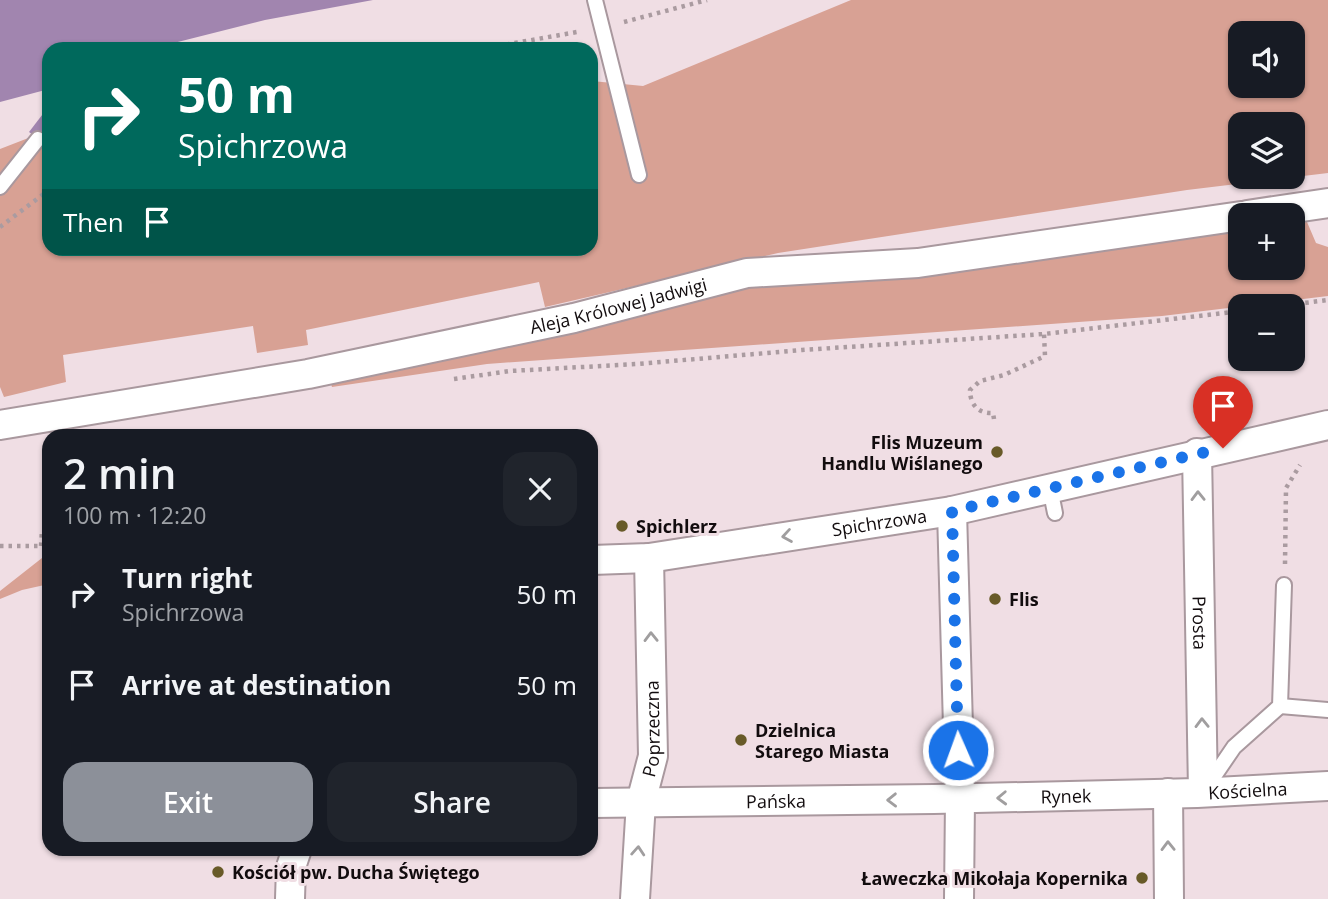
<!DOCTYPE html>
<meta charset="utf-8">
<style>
:root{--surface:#171b24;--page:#20242c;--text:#f1f3f6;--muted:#9ea1a6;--accent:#8c9099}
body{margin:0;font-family:"Open Sans",sans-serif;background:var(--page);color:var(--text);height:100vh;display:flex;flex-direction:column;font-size:26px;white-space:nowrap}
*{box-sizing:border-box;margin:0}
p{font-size:23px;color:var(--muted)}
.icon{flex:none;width:38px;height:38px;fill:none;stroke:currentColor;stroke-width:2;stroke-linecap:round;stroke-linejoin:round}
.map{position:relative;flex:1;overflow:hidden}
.details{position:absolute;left:42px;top:429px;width:556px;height:427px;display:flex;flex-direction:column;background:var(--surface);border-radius:21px;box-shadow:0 2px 5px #0004}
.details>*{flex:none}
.top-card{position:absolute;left:42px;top:42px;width:556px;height:214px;border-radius:21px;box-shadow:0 2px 5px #0004;background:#00695c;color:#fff;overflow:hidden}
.controls{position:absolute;left:1228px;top:21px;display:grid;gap:14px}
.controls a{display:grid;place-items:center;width:77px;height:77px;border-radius:14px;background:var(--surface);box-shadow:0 2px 5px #0004;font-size:35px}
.pin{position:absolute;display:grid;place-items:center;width:60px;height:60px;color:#fff;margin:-72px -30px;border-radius:50% 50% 50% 0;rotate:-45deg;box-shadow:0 0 7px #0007}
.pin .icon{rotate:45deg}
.me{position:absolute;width:77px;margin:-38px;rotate:358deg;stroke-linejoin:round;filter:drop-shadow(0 0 5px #0008)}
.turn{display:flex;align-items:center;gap:24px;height:147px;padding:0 21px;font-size:32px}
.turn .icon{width:91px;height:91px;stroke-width:2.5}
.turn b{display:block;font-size:49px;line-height:60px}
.then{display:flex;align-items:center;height:66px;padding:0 21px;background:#0003;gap:14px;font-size:26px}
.round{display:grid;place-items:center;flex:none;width:74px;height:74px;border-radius:21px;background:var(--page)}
.overview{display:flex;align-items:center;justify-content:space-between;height:119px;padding:0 21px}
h1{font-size:42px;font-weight:600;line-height:52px}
.cta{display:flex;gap:14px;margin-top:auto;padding:14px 21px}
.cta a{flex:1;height:80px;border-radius:21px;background:var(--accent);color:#fff;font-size:28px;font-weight:600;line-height:80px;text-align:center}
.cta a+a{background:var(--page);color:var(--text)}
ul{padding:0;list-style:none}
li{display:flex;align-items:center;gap:21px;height:91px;padding:0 21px}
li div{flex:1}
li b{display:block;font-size:26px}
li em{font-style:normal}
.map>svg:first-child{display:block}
.green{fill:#d8a194;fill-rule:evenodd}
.water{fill:#a185af}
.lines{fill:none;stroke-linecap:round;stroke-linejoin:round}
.lane-casing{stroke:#a9989e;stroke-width:18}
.street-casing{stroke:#a9989e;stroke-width:32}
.path{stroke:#aa9ba0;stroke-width:4.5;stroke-dasharray:3.5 5;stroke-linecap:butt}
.lane{stroke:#fff;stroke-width:14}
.street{stroke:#fff;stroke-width:28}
.oneway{stroke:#a09e9f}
.route{stroke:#1a73e8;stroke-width:12;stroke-dasharray:0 21.6}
.poi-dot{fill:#685a28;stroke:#f0dee4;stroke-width:2.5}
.labels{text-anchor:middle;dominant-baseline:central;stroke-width:6;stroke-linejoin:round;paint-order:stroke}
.street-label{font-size:18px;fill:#120c0e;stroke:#f0dee4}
.poi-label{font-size:18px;font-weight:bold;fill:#120c0e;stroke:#f0dee4;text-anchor:start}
</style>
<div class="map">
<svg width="1328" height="899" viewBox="0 0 1328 899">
<rect width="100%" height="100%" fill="#f0dee4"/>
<g class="green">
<path d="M851,0H1328V173L1187,190L778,253L545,307L539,282L306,330L308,345L257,353L253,326L63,355L66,382L4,397L0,387V149L49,130V248H592V81L643,86ZM1241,33H1293V86H1241ZM1241,124H1293V177H1241Z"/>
<polygon points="1307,222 1316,243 1328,247 1328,296 1162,316 487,364 332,387 331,384 569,329 715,290 902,274 1241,231 1241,268 1293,268 1293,224"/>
<polygon points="42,558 49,558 49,584 22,590 0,599 0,591"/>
</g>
<g class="water">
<polygon points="0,0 373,0 265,20 150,49 49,49 49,89 0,102"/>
<polygon points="49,106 49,142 47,145 29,132"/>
</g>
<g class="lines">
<g class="lane-casing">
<g id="lane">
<polyline points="595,0 639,175"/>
<polyline points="0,187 38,139"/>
<polyline points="1050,488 1055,513"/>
<polyline points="1280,706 1328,710"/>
<polyline points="1206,788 1234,747 1280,706 1284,585"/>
</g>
</g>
<g class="street-casing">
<g id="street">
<polyline points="1247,215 1328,203"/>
<path id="s1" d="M0,425L308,374L574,318L747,273L918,263L1241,216"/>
<path id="s2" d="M1197,453L1203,791"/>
<polyline points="952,511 960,799 959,899"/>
<path id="s3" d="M592,560L649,558L952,511L1328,425"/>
<polyline points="1168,793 1169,899"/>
<path id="s4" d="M592,803L934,799L1197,793L1328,786"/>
<polyline points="290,899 291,867 297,849"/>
<path id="s5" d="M635,899L641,802L653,756L649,558"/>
</g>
</g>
<g class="path">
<polyline points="624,22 707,0"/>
<polyline points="481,49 577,32"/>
<polyline points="0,227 49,190"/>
<polyline points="1280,306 1328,300"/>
<polyline points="454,379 510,371 637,364 802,350 1044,334 1241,311"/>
<path d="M994,419L993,413C979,414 970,405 970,390L980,381L1004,375L1045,356L1044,334"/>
<polyline points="0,546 49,546"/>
<polyline points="41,546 42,530 49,530"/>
<polyline points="1285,564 1286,488 1300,465"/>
</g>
<use href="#lane" class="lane"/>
<use href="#street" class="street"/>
</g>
<defs><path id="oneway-chevron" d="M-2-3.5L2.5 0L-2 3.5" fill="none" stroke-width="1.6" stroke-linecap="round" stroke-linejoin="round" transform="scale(1.75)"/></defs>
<g class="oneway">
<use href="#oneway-chevron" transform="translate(1198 496) rotate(-91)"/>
<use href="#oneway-chevron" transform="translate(787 536) rotate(171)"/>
<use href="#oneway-chevron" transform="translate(651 637) rotate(-91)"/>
<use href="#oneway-chevron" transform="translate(1202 723) rotate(-91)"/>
<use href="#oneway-chevron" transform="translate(1002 798) rotate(178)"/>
<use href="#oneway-chevron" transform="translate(892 800) rotate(179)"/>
<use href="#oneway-chevron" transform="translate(1168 846) rotate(-91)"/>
<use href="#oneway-chevron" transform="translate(638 851) rotate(-86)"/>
</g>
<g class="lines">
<polyline class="route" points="958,750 952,511 1223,448"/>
</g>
<g class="poi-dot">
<circle cx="997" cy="452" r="7"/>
<circle cx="622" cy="526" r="7"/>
<circle cx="995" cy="599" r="7"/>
<circle cx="741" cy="740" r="7"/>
<circle cx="218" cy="872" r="7"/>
<circle cx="1142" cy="878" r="7"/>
</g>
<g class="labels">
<g class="street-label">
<text stroke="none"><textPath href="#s1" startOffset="630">Aleja Królowej Jadwigi</textPath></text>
<text stroke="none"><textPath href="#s3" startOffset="290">Spichrzowa</textPath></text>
<text stroke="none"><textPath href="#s2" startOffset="170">Prosta</textPath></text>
<text stroke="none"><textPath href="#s5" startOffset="172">Poprzeczna</textPath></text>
<text stroke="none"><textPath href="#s4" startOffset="656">Kościelna</textPath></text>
<text stroke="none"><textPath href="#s4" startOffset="474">Rynek</textPath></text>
<text stroke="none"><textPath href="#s4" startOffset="184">Pańska</textPath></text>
</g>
<g class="poi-label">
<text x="983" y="442" text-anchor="end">Flis Muzeum<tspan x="983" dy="21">Handlu Wiślanego</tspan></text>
<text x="636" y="526">Spichlerz</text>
<text x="1009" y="599">Flis</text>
<text x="755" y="730">Dzielnica<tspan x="755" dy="21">Starego Miasta</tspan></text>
<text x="232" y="872">Kościół pw. Ducha Świętego</text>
<text x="1128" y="878" text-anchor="end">Ławeczka Mikołaja Kopernika</text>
</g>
</g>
</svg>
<div class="controls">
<a><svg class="icon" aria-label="sound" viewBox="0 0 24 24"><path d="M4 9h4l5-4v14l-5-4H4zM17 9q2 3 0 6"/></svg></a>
<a><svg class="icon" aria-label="layers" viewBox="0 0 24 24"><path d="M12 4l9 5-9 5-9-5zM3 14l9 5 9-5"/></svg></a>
<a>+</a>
<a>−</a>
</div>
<div class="pin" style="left:1223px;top:448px;background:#d93025"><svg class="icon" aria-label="arrive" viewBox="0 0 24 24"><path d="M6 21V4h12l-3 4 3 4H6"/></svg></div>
<svg class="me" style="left:958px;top:750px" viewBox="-20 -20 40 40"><circle r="17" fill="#1a73e8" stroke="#fff" stroke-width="3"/><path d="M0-11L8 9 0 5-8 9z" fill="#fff"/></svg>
<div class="top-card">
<div class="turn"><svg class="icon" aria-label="right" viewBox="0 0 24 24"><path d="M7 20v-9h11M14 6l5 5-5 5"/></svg><div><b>50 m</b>Spichrzowa</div></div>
<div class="then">Then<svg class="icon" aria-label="arrive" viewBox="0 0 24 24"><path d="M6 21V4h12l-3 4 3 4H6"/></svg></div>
</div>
<section class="details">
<div class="overview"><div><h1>2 min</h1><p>100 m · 12:20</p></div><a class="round"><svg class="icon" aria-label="close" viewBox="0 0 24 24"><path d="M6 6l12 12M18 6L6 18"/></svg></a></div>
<ul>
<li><svg class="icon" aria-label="right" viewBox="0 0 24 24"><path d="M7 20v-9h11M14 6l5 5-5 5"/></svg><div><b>Turn right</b><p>Spichrzowa</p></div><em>50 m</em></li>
<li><svg class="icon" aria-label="arrive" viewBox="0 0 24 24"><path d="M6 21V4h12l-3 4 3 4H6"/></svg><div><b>Arrive at destination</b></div><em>50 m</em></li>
</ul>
<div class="cta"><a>Exit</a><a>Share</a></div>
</section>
</div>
